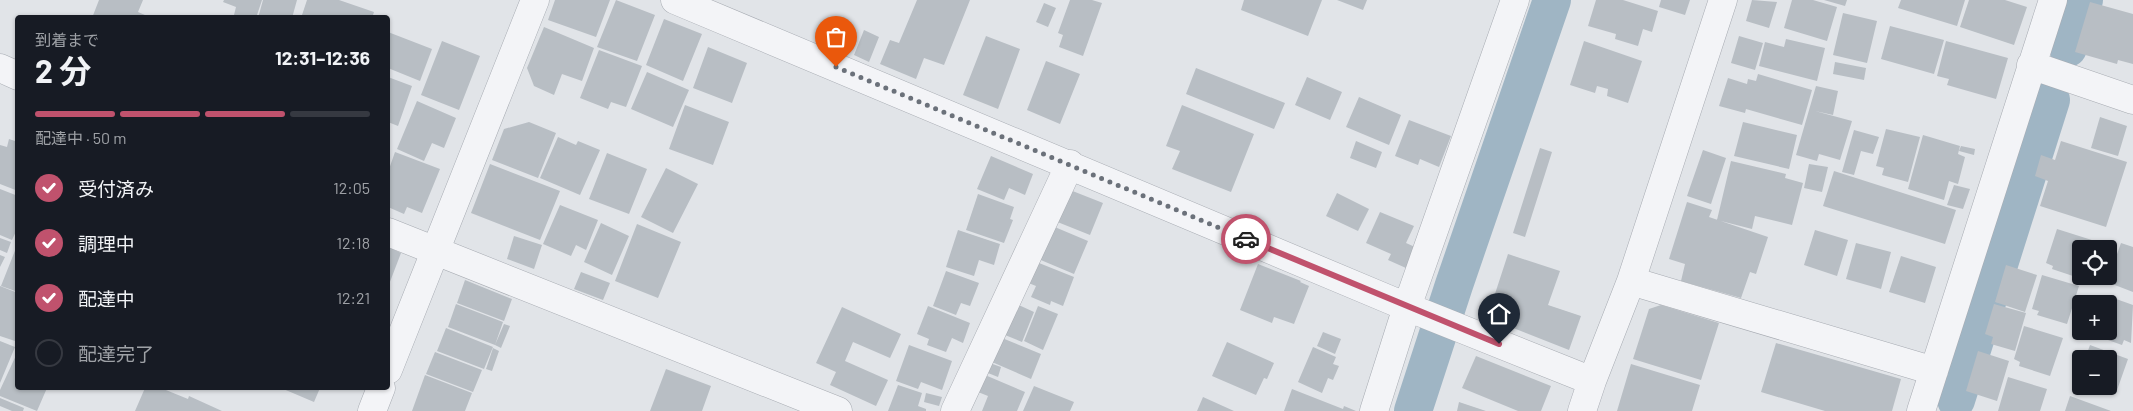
<!DOCTYPE html>
<html lang="ja">
<head>
<meta charset="utf-8">
<style>
  body { margin:0; font-family:Barlow,"Noto Sans JP",sans-serif; background:#242831; color:#f1f3f6; height:100vh; display:flex; flex-direction:column; font-size:19px; white-space:nowrap }
  * { box-sizing:border-box; margin:0 }
  p { font-size:16px; color:#9ea1a6 }
  .icon { flex:none; width:28px; height:28px; fill:none; stroke:currentColor; stroke-width:2; stroke-linecap:round; stroke-linejoin:round }
  .map { position:relative; flex:1; overflow:hidden }
  .details { position:absolute; left:15px; top:15px; width:375px; height:375px; display:flex; flex-direction:column; background:#171b24; border-radius:5px; box-shadow:0 1px 4px #0004 }
  .details>* { flex:none }
  .buttons { position:absolute; left:2072px; top:240px; display:grid; gap:10px }
  .buttons a { display:grid; place-items:center; width:45px; height:45px; border-radius:5px; background:#171b24; box-shadow:0 1px 4px #0004; font-size:25px }
  .pin { position:absolute; display:grid; place-items:center; width:42px; height:42px; color:#fff; margin:-51px -21px; border-radius:50% 50% 50% 0; rotate:-45deg; box-shadow:0 0 5px #0007 }
  .pin .icon { rotate:45deg }
  .courier { position:absolute; display:grid; place-items:center; width:50px; height:50px; margin:-25px; border:4px solid #c0526d; border-radius:50%; background:#fff; color:#222; box-shadow:0 1px 6px #0007 }
  .head em { font-style:normal; font-weight:700 }
  .head div { display:flex; flex-direction:column-reverse }
  .head { display:flex; align-items:center; justify-content:space-between; height:85px; padding:0 20px }
  h1 { font-size:32px; font-weight:700; line-height:38px }
  .bar { display:grid; grid-template-columns:repeat(4,1fr); gap:8px 5px; align-content:center; height:60px; padding:0 20px }
  .bar i { height:6px; border-radius:4px; background:#363941 }
  .bar .current { background:#c0526d }
  .bar p { grid-column:span 4 }
  ol { padding:0 20px; list-style:none }
  li { display:flex; align-items:center; gap:15px; height:55px }
  li p { margin-inline-start:auto }
  li .icon { padding:5px; border-radius:50%; background:#c0526d; color:#fff; stroke-width:4 }
  li:last-child { color:#9ea1a6 }
  li i { width:28px; height:28px; border:2px solid #363941; border-radius:50% }
  .map>svg:first-child { display:block }
</style>
</head>
<body>
<div class="map">
<svg width="2133" height="411" viewBox="0 0 2133 411">
  <rect width="100%" height="100%" fill="#e1e4e8"/>
  <g fill="none" stroke-linecap="round" stroke-linejoin="round">
    <path stroke="#9fb5c4" stroke-width="38" d="M2068 48 2084 0
      M1956 400 2051 100
      M1413 411 1454 285 1552 0"/>
  </g>
  <path fill="#b8bec4" d="M99 0H143L138 12 152 18H92Z
    M224 0H262L256 18H241L234 15 236 7 223 2Z
    M263 0H297L292 18H258Z
    M307 0H339L374 12 372 18H301Z
    M555 0H610L596 37 548 20Z
    M616 0 655 15 637 61 597 47Z
    M917 0H970L944 65 924 58 916 79 880 64 890 40 899 43Z
    M1070 0H1092L1102 3 1083 56 1059 47 1063 35 1058 33Z
    M1244 0H1322L1308 36 1241 10Z
    M1337 0H1367L1363 10Z
    M1596 0H1623L1658 11 1652 32 1643 29 1638 46 1615 39 1616 34 1588 26Z
    M1661 0H1690L1685 15 1659 7Z
    M1752 0 1777 2 1769 28 1746 21Z
    M1792 0H1813L1837 7 1827 41 1784 28Z
    M1824 0H1847L1845 6Z
    M1901 0H1965L1957 26 1898 8Z
    M1969 0H2005L2027 7 2014 45 1960 27Z
    M2090 2 2133 14V64L2118 60 2117 64 2075 52Z
    M1044 3 1056 8 1048 27 1036 22Z
    M1843 13 1877 21 1867 63 1833 55Z
    M664 19 702 34 683 81 646 65Z
    M1890 26 1944 40 1934 74 1881 59Z
    M544 27 594 48 582 81 562 74 554 95 534 86 527 68Z
    M864 30 879 37 869 62 854 55Z
    M388 32 432 49 420 81 388 68Z
    M986 36 1020 49 998 109 963 95Z
    M1739 36 1763 43 1755 70 1731 63Z
    M1786 39 1825 48 1817 81 1759 66 1765 42 1784 47Z
    M442 41 480 56 459 110 421 95Z
    M1584 41 1642 61 1628 103 1607 96 1608 89 1597 86 1595 93 1570 85Z
    M1946 41 2008 58 1996 99 1947 85 1949 79 1937 76Z
    M708 47 747 63 732 103 693 88Z
    M599 50 642 66 626 107 611 102 608 109 580 98Z
    M1046 61 1080 74 1060 124 1027 110Z
    M1835 62 1866 68 1864 80 1833 74Z
    M1196 68 1285 103 1274 129 1186 94Z
    M647 72 689 90 673 127 631 109Z
    M1758 74 1812 90 1802 125 1746 109 1745 113 1719 106 1728 78 1747 84 1748 79 1756 81Z
    M388 77 412 86 398 126 388 122Z
    M1307 77 1342 92 1330 120 1295 105Z
    M1816 86 1838 91 1833 115 1815 111 1852 121 1840 160 1819 154 1817 161 1796 155Z
    M1359 97 1401 115 1389 145 1346 127Z
    M417 101 456 118 444 148 432 143 424 161 397 149Z
    M685 105 729 122 713 165 669 149Z
    M1182 105 1254 134 1231 192 1172 169 1180 151 1166 146Z
    M2100 117 2127 126 2118 156 2091 148Z
    M1409 120 1451 136 1439 167 1420 159 1418 165 1395 156Z
    M529 122 556 133 538 178 492 160 504 129Z
    M1743 122 1797 135 1789 169 1734 156Z
    M1886 129 1920 137 1908 182 1882 175 1884 168 1876 166Z
    M1854 130 1879 137 1873 154 1861 151 1854 175 1842 172Z
    M1923 135 1960 146 1958 154 1965 157 1958 184 1949 181 1944 200 1908 189Z
    M558 137 576 145 578 141 600 150 580 195 540 178Z
    M9 139 18 142V191L0 184V145L7 147Z
    M1356 141 1382 152 1376 168 1350 158Z
    M2061 141 2127 162 2106 227 2040 206 2048 181 2035 176 2041 155 2055 160Z
    M1961 146 1975 149 1974 155 1959 151Z
    M1540 148 1552 152 1525 237 1513 233Z
    M1703 150 1726 158 1711 204 1687 196Z
    M395 152 440 169 422 213 407 207 404 214 388 207V172Z
    M607 153 647 169 629 214 589 199Z
    M991 156 1033 174 1025 195 1009 188 1004 200 977 189Z
    M1731 161 1786 174 1785 178 1803 183 1792 225 1755 216 1752 229 1717 220Z
    M490 164 560 191 540 240 471 213Z
    M1809 164 1828 167 1822 192 1804 188Z
    M666 168 698 184 673 233 641 217Z
    M1834 171 1956 210 1945 244 1823 206Z
    M1954 185 1970 189 1963 209 1947 205Z
    M0 189 18 196V227L12 240 0 235Z
    M1070 190 1103 203 1090 235 1045 217Z
    M1337 193 1369 209 1358 231 1326 216Z
    M978 194 1014 207 1010 219 1013 220 1004 243 966 230Z
    M1687 202 1712 210 1709 217 1768 237 1756 274 1750 272 1741 298 1681 281 1685 264 1669 259Z
    M560 205 598 220 586 250 576 245 571 256 543 244Z
    M1380 212 1414 226 1406 243 1415 247 1406 268 1388 260 1391 254 1366 243Z
    M601 223 629 236 612 275 584 262Z
    M637 224 681 242 658 298 615 281Z
    M1050 225 1088 241 1074 274 1036 258Z
    M2057 229 2095 241 2092 249H2081L2082 279 2052 269 2053 266 2046 263Z
    M958 230 1000 244 994 265 979 260 974 276 946 267Z
    M1815 230 1848 240 1837 276 1804 265Z
    M514 236 542 245 534 269 507 259Z
    M0 238 11 242 7 253 0 250Z
    M18 243V292L1 286Z
    M1856 243 1891 252 1881 289 1846 279Z
    M2121 243 2133 247V292L2107 282Z
    M388 247 401 253 388 287Z
    M1508 254 1560 271 1548 305 1581 316 1569 350 1508 326 1513 310 1492 303Z
    M0 255 5 257 0 267Z
    M1901 256 1936 267 1925 303 1889 292Z
    M1034 261 1074 277 1063 306 1051 301 1050 305 1031 297 1036 286 1026 282Z
    M1258 264 1301 281 1300 282 1309 286 1294 324 1274 317 1272 323 1240 310Z
    M2006 265 2037 275 2025 312 1995 302Z
    M946 271 979 283 970 306 961 303 956 315 933 306Z
    M581 272 610 283 603 300 574 289Z
    M2042 275 2079 286 2067 324 2037 315 2039 311 2032 309Z
    M465 280 512 299 504 321 457 303Z
    M0 286 18 293V342L0 336Z
    M2105 295 2133 305 2131 343 2124 340 2122 345 2091 334 2092 331H2109V304H2102Z
    M1012 302 1034 312 1022 342 1000 333Z
    M456 304 503 322 495 345 448 327Z
    M1994 304 2026 313 2015 351 1991 344 1993 337 1985 334Z
    M1661 305 1719 323 1701 380 1633 359 1649 309Z
    M928 306 970 323 963 343 952 338 946 352 927 345 929 339 917 334Z
    M1038 306 1058 314 1043 350 1024 341Z
    M842 307 901 334 890 358 853 342 845 361 888 380 876 406 830 385 836 372 816 363Z
    M504 324 510 326 501 348 495 345Z
    M2024 326 2063 338 2050 376 2019 366 2020 362 2014 359Z
    M446 328 493 347 484 369 437 351Z
    M1323 332 1341 339 1335 354 1317 346Z
    M1002 338 1041 354 1031 379 992 362Z
    M0 341 15 347 0 383Z
    M1227 342 1274 363 1267 379 1264 378 1256 395 1212 376Z
    M1776 343 1901 379 1892 411H1825L1761 392Z
    M909 345 952 361 942 390 921 382 918 389 896 381Z
    M2090 345 2128 359 2116 393 2108 390 2106 395 2083 386H2109V359H2085Z
    M1313 347 1336 357 1333 364 1339 366 1333 380 1328 378 1322 393 1298 382Z
    M493 348 499 351 492 371 486 369Z
    M18 351V388H47L37 411 0 396V390Z
    M1978 351 2009 361 1997 401 1966 391Z
    M435 352 482 370 473 392 426 374Z
    M1476 356 1551 386 1541 411H1518L1462 388Z
    M987 362 1001 367 998 377 983 371Z
    M1631 364 1700 385 1692 411H1617Z
    M666 369 711 386 702 411H650Z
    M2081 370V386L2076 384Z
    M425 375 472 393 465 411H412Z
    M985 375 1025 392 1017 411H982L988 396 978 392Z
    M2008 377 2047 389 2040 411H1998Z
    M898 385 922 393 918 406 926 409V411H888Z
    M1034 386 1074 402 1070 411H1023Z
    M145 388H161L188 399 189 396 222 411H135Z
    M281 388H320L314 402Z
    M1292 389 1343 409 1344 406 1356 411H1284Z
    M926 393 942 397 939 406 924 402Z
    M2070 396 2111 411H2065Z
    M1203 397 1234 411H1197Z
    M0 398 24 408 23 411H12L0 406Z
    M1459 402 1486 411H1457Z"/>
  <g fill="none" stroke-linecap="round" stroke-linejoin="round">
    <g stroke="#a7abb2" stroke-width="29">
      <path id="minor" d="M675 0 1407 307 1592 381
        M2031 65 2133 100
        M0 68 18 76
        M388 232 838 411
        M1631 281 1934 371
        M388 370 535 0
        M372 411 381 388
        M955 411 1070 164
        M1374 411 1407 307 1515 0
        M1582 411 1592 381 1631 281 1723 0
        M1921 411 2053 0"/>
    </g>
    <use href="#minor" stroke="#f3f4f7" stroke-width="28"/>
  </g>
  <g fill="none" stroke-linecap="round" stroke-linejoin="round">
    <path stroke="#6b717a" stroke-width="5" stroke-dasharray="0 9" d="M836 67 1246 239"/>
    <path stroke="#c0526d" stroke-width="6" d="M1246 239 1499 344"/>
  </g>
</svg>
<div class="buttons">
<a><svg class="icon" aria-label="locate" viewBox="0 0 24 24"><circle cx="12" cy="12" r="6"/><path d="M12 2v4M12 18v4M2 12h4M18 12h4"/></svg></a>
<a>+</a>
<a>−</a>
</div>
<div class="pin" style="left:836px;top:67px;background:#ea580c"><svg class="icon" aria-label="bag" viewBox="0 0 24 24"><path d="M5 8h14l-1 12H6zM9 8a3 3 0 0 1 6 0"/></svg></div>
<div class="pin" style="left:1499px;top:344px;background:#1f2937"><svg class="icon" aria-label="home" viewBox="0 0 24 24"><path d="M3 11l9-7 9 7M6 9v11h12V9"/></svg></div>
<div class="courier" style="left:1246px;top:239px"><svg class="icon" aria-label="car" viewBox="0 0 24 24"><path d="M5 17H2v-5l4-1 3-4h7l3 4 3 1v5h-3M9 17h6M6 11h13"/><circle cx="7" cy="17" r="2"/><circle cx="17" cy="17" r="2"/></svg></div>
<section class="details">
<div class="head"><div><h1>2 分</h1><p>到着まで</p></div><em>12:31–12:36</em></div>
<div class="bar"><i class="current"></i><i class="current"></i><i class="current"></i><i></i><p>配達中 · 50 m</p></div>
<ol>
<li><svg class="icon" aria-label="check" viewBox="0 0 24 24"><path d="M5 12l5 5 9-10"/></svg>受付済み<p>12:05</p></li>
<li><svg class="icon" aria-label="check" viewBox="0 0 24 24"><path d="M5 12l5 5 9-10"/></svg>調理中<p>12:18</p></li>
<li><svg class="icon" aria-label="check" viewBox="0 0 24 24"><path d="M5 12l5 5 9-10"/></svg>配達中<p>12:21</p></li>
<li><i></i>配達完了</li>
</ol>
</section>
</div>
</body>
</html>
